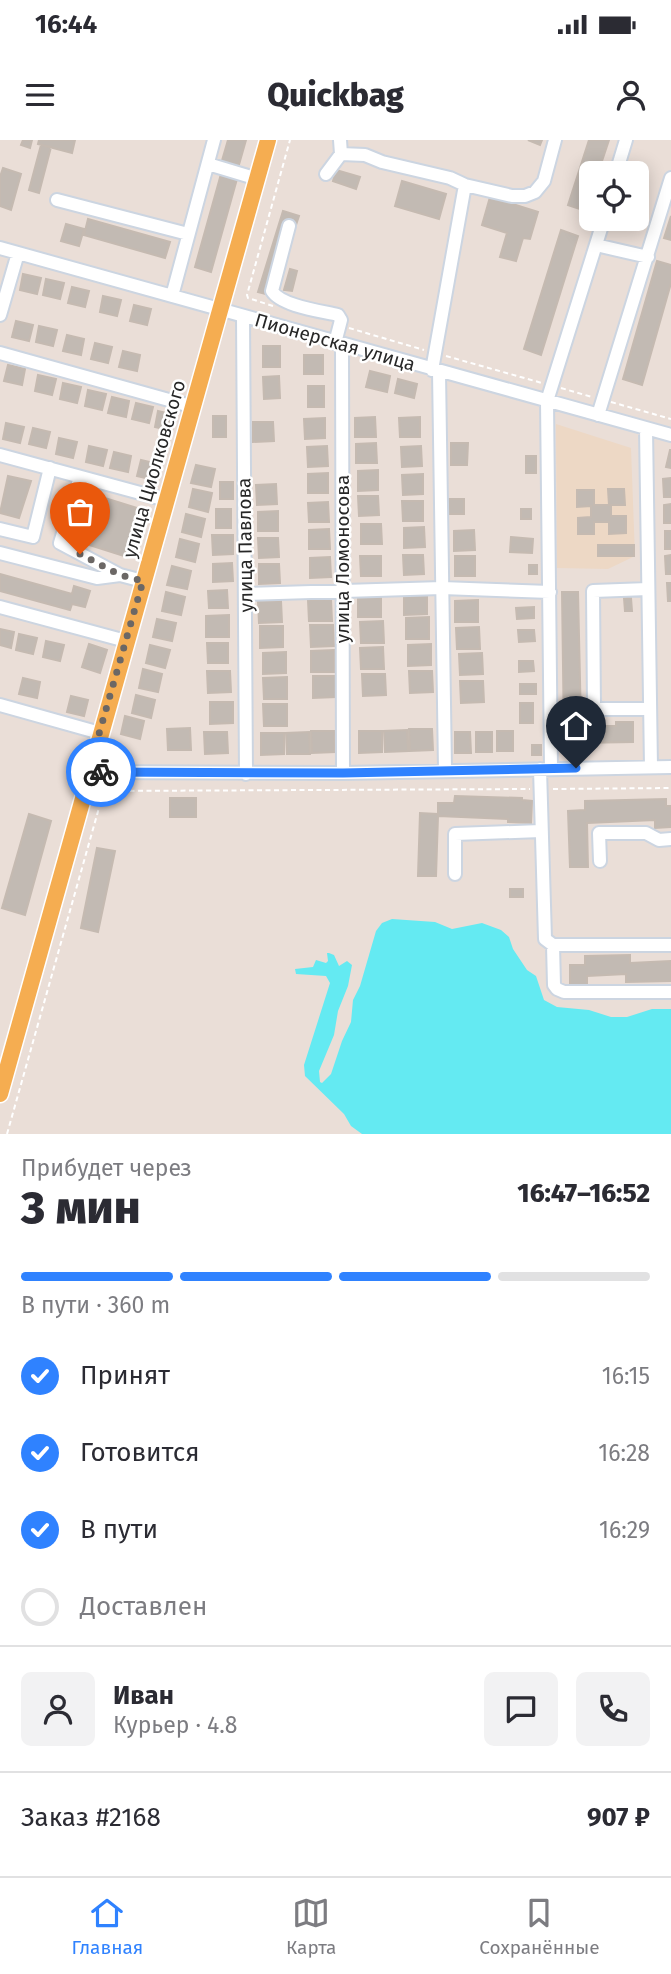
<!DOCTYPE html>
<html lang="ru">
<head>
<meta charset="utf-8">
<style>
  body { margin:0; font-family:"Fira Sans",sans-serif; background:#f2f2f3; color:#2b2b33; height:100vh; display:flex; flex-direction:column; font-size:26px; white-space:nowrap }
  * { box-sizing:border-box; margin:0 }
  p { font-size:23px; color:#7c7c81 }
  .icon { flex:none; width:38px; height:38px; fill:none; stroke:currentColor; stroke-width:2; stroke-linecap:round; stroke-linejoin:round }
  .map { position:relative; height:994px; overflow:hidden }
  .details { display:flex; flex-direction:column; background:#fff; flex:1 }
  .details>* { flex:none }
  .tools { position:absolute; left:579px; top:21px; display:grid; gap:14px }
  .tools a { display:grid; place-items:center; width:70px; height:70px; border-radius:10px; background:#fff; box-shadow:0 4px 18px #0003; font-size:35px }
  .pin { position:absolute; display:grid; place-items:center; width:60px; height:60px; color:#fff; margin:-72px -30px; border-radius:50% 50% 50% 0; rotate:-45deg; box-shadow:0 0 7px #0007 }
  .pin .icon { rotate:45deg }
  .courier { position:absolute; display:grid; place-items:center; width:70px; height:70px; margin:-35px; border:5px solid #2f82ff; border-radius:50%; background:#fff; color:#222; box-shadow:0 2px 9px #0007 }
  .overview em { font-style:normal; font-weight:800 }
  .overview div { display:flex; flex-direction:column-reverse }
  .overview { display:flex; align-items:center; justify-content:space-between; height:119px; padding:0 21px }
  h1 { font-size:46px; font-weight:800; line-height:52px }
  .bar { display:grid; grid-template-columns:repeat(4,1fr); gap:10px 7px; align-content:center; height:84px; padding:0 21px }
  .bar i { height:9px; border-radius:5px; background:#e1e1e2 }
  .bar .on { background:#2f82ff }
  .bar p { grid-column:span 4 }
  .line { display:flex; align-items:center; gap:18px; padding:0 21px; border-top:2px solid #e1e1e2 }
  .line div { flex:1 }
  .round { display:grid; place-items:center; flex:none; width:74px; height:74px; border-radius:10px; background:#f2f2f3 }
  ol { padding:0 21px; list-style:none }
  li { display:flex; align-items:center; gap:21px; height:77px }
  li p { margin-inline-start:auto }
  li .icon { padding:7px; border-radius:50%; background:#2f82ff; color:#fff; stroke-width:4 }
  li:last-child { color:#7c7c81 }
  li i { width:38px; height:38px; border:4px solid #e1e1e2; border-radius:50% }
  .status { display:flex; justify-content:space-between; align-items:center; height:49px; padding:0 35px; background:#fff; direction:ltr }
  .status svg { height:19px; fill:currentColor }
  header { display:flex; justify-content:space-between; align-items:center; height:91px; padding:0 21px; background:#fff; font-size:32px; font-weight:800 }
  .menu { display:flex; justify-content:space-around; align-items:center; height:98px; border-top:2px solid #e1e1e2; background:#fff; font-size:19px; color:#7c7c81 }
  .menu a { display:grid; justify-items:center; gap:4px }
  .menu .on { color:#2f82ff }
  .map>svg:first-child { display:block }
</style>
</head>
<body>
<div class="status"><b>16:44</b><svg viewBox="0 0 49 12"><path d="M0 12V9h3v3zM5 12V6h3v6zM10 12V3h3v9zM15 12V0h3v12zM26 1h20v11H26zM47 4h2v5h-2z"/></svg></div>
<header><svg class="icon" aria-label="menu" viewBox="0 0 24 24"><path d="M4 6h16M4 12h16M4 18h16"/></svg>Quickbag<svg class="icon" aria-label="person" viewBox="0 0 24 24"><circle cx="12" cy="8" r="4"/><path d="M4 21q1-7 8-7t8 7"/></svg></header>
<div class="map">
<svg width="671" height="994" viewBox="0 0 671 994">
  <rect width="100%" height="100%" fill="#eaded7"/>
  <path fill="#edd8c5" d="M556 284 631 308 635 416 608 429 557 428Z"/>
  <path fill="#64eaf2" d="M392 779 435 782 452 789 482 783 501 790 509 797 513 809 527 830 536 836 544 860 557 867 589 870 611 877H627L652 869H671V994H362L351 986 344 974 305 936 304 925 330 843 326 836 296 834 295 829 313 827 316 820 326 823 328 821 327 813H329L334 815 339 826 347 821 352 825 348 846 338 871 334 895 319 931 320 942 322 943 331 934 342 901 351 882 353 860 360 846 376 791 382 783Z"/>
  <path fill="#c2bab3" stroke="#c5bab1" stroke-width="2" d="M23 0H32L30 8 21 5Z
    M39 0H75L72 13 38 4Z
    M228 0H246L238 28 221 24Z
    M528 0H542L540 5Z
    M589 0H609L598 33H592V53L586 71 568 65Z
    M41 5 51 7 39 53 29 50Z
    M3 28 21 34 11 70 0 66V37Z
    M336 30 360 37 356 49 333 41Z
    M221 34 237 39 211 132 195 127Z
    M402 41 446 54 439 79 395 66Z
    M490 57 538 72 530 99 523 98 516 121 500 117 507 93 482 85Z
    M283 71 299 76 296 85 288 82 266 154 258 152Z
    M671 76V100L664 98Z
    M88 79 170 102 165 118 84 95Z
    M66 84 84 89 79 106 61 101Z
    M561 90 578 96 541 215 524 209Z
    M657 121 671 125V143L642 245 623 239Z
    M290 129 297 131 292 151 284 150Z
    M23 134 41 138 37 154 20 150Z
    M46 139 64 143 60 159 43 155Z
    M72 147 89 151 85 167 68 163Z
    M103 156 121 160 117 176 100 172Z
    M134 165 151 169 147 185 130 181Z
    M16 181 33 185 29 201 12 197Z
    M39 186 57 190 53 206 36 202Z
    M67 195 84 199 81 215 63 211Z
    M95 203 112 207 108 223 91 219Z
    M263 206H280V227H263Z
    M123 211 140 215 137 231 119 227Z
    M304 215H323V234H304Z
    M8 225 25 229 22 245 4 241Z
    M370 231 390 236 387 252 366 247Z
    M38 235 56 239 52 255 35 251Z
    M279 236 280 258 264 259 263 237Z
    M398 239 417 244 414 258 395 253Z
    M63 243 81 247 77 263 60 259Z
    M308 246H324V267H308Z
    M88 250 106 254 102 270 85 266Z
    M112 257 129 261 126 277 108 273Z
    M136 263 153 267 149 283 132 279Z
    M158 271 175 275 172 291 155 287Z
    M213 276H226V297H213Z
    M375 277 376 297H355V278Z
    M420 277V297H400L399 278Z
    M325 278V298L305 299 304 279Z
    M253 282H273L274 301 253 302Z
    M6 283 24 287 20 303 3 299Z
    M33 288 50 292 46 308 29 304Z
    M59 298 77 302 73 318 56 314Z
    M376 303 377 323H356V304Z
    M451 303H468L467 325H451Z
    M89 306 107 310 103 326 86 322Z
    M327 306 328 326 308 327 307 307Z
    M421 306 422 326 402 327 401 307Z
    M670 310H671V328L666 327Z
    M114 312 131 316 128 332 110 328Z
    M526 316H536V333H526Z
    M141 320 158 324 154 340 137 336Z
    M196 325 215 329 211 347 191 343Z
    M378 330V350L358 351V331Z
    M328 333V353H308V334Z
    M423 334V354L403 355 402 335Z
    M8 336 31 341 19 378 0 373Z
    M671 338V357H664L663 339Z
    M220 342H233V359H220Z
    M276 344 277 364 257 365 256 345Z
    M193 349 212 353 208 372 189 367Z
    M608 349H624L625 365H611V376H626V393L609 394V382H594V394H578V378L591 377V366L577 367V350H594V365H609Z
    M92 354 140 369 124 416 77 401Z
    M358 356H378L379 375 359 376Z
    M447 359H464V374H447Z
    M402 361H423V381H403Z
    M328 362 329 382H309L308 363Z
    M671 364V383H664V365Z
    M216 369H231V388H216Z
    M521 369H531V379H521Z
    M278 371V391H258V372Z
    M186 374 205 379 201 397 182 392Z
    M361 384H381L382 404H361Z
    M424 387 425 407 404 408V388Z
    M329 389 330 409H309V390Z
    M474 390 475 410 454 411V391Z
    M665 391H671V409H665Z
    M212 395H233V414L213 415Z
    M511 397 533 399 532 413 510 412Z
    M258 398H278L279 417 259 418Z
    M180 399 199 404 195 422 176 417Z
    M598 405H634V416H598Z
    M403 415H423L424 434 404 435Z
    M671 415V434H666L665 416Z
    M360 416H381V436H361Z
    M455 416H475V436H455Z
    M330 417 331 437 310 438V418Z
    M232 423 233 441 213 442V424Z
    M259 424H279L280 443 259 444Z
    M529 425H537V434H529Z
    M172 426 191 431 187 449 167 445Z
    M0 434 72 454 74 446 90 451 85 467 72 464 70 470 0 451Z
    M667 443H671V461H668Z
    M227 450 228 468H209L208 451Z
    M166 452 185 457 181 475 162 471Z
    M427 452V474L404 475V453Z
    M562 452H578L581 584 587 586H616V582H633V602L579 603V599H564Z
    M381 455V477H358V456Z
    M624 458H631L632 471H625Z
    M331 459 332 481H309L308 460Z
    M478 460V482H455V461Z
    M258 461H281L282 482 259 483Z
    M534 467V478L517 479 516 468Z
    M229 475V497H206V476Z
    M429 477V499H406V478Z
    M157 479 176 483 172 501 153 497Z
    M383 481 384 503H361L360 482Z
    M310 485H333L334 506 311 507Z
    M260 486H283V507L260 508Z
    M479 487 480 509H457L456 488Z
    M0 489 14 492 11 508 0 505Z
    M518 490H534L535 501 519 502Z
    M19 494 37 498 33 514 16 510Z
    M46 501 64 505 60 521 43 517Z
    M207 503H228V523H208Z
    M89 504 107 510 100 533 82 527Z
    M431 504V525L408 526V505Z
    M150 505 170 510 165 528 146 523Z
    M383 507 384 529H361L360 508Z
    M334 510V532H311V511Z
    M286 512V533L263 534V513Z
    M482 513 483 534 460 535 459 514Z
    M519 521H533L534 531 519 532Z
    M143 529 162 534 158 552 139 548Z
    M207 531H230L231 552 208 553Z
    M409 531H432L433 552 410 553Z
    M362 534H385L386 555 363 556Z
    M313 536H336V557L313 558Z
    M287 537V559H264L263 538Z
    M23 538 40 542 37 558 19 554Z
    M460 541H483L484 562 461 563Z
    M520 544H536V554H520Z
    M136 555 155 560 151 578 132 573Z
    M71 556 88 560 84 576 67 572Z
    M210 562H233V583L210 584Z
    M520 563H533V583H520Z
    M263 564H287V586H264Z
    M125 576 144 581 140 599 121 594Z
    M190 588 191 610H168L167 589Z
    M409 589H432L433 610 410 611Z
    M407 590 408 611 385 612 384 591Z
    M311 591H334L335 612 312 613Z
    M359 591H382V612L359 613Z
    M497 591H513V611H497Z
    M204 592H227L228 613 205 614Z
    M309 592 310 614H287L286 593Z
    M455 592H470L471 613H455Z
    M476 592H492V612H476Z
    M261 593H284V614L261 615Z
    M532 605H541V615H532Z
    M455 656 522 658V660L532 661 531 683 508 682V679L438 676 436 736H418L420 673 438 674V663H454Z
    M170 658H196V677H170Z
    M666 659V666H671V687L655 688V680L587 683 588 727H570L568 671 585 670V661Z
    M29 674 51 681 25 775 2 768Z
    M97 708 115 711 98 792 81 788Z
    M510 749H523V757H510Z
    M630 815V823L671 821V841L626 842V834L587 836V845H570V825H585V816Z"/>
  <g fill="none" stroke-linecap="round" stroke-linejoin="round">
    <g stroke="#ccd5e1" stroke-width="16">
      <path id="minor" d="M340 0 341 14 365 15 382 22 450 38 465 45 512 56H525L535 52 544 41 555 0
        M208 24 258 39
        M616 33 626 0
        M326 34 341 14
        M57 60 188 94
        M289 86 272 151C281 166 321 171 338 175L341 180 335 203
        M596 105 648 117
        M0 108 671 295
        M172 156 214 0
        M0 175 18 113
        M243 176 246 634
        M342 205 343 633
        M0 213 194 267
        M432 230 465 45
        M439 232 445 630
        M598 275 671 38
        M646 288 651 627
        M0 315 166 360
        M80 337 60 403 120 435 143 441
        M0 389 33 397 50 328
        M0 413 97 438 120 435
        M648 449 593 451 594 569H650
        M246 454 442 448 550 452
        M0 467 126 501
        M0 565 100 593
        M540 629 545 799 553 805H671
        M551 629 547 261 604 79
        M88 632 343 633 671 627
        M600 721 599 693H646L659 700 671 699
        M455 734V694L541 691
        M553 805 554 845 557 849 564 852H671"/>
    </g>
    <g stroke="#fff" stroke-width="19">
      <path id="major" d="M0 954C87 635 179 318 268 0"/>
    </g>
    <path stroke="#fff" stroke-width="2" stroke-dasharray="5 3.5" stroke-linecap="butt" d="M273 166 248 158 247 155 290 0
      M349 188 424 210
      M446 216 542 243
      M561 248 592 257
      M611 262 671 279
      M553 649 671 648
      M104 651 530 649
      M7 994 106 643"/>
    <use href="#minor" stroke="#fff" stroke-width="12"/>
    <use href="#major" stroke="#f5ad51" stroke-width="16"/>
  </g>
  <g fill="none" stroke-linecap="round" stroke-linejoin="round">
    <path stroke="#6b6765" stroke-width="7" stroke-dasharray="0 12.6" d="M80 414 120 435 143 441 88 632H101"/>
    <path stroke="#2f82ff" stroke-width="9" d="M101 632 343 633 576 628"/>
  </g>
  <g text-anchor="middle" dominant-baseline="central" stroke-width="5" stroke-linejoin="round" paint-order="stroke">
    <g font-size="19" fill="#272727" stroke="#fff">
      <text transform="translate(335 202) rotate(16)">Пионерская улица</text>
      <text transform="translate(154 329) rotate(-74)">улица Циолковского</text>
      <text transform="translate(245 405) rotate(-91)">улица Павлова</text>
      <text transform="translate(342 419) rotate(-90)">улица Ломоносова</text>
    </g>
  </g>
</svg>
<div class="tools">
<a><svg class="icon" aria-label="locate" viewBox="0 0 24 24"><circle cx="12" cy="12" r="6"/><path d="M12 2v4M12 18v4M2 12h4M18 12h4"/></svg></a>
</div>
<div class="pin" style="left:80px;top:414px;background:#ea580c"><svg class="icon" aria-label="bag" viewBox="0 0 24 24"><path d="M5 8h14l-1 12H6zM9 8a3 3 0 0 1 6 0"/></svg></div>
<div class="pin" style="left:576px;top:628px;background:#1f2937"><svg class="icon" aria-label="home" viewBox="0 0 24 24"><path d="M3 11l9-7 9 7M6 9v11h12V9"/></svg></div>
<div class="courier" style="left:101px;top:632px"><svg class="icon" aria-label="bike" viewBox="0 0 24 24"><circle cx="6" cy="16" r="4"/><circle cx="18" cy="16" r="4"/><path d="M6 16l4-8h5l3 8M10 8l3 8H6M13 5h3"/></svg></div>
</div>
<section class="details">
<div class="overview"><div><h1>3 мин</h1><p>Прибудет через</p></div><em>16:47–16:52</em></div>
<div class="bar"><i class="on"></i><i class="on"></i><i class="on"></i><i></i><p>В пути · 360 m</p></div>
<ol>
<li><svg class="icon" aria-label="check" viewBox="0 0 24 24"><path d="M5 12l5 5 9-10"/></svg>Принят<p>16:15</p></li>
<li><svg class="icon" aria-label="check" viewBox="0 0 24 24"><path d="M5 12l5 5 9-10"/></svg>Готовится<p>16:28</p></li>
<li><svg class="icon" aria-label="check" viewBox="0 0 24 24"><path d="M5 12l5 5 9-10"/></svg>В пути<p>16:29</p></li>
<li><i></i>Доставлен</li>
</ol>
<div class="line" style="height:126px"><a class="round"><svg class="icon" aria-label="person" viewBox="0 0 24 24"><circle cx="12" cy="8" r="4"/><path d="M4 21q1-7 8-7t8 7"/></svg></a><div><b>Иван</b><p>Курьер · 4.8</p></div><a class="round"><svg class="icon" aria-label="chat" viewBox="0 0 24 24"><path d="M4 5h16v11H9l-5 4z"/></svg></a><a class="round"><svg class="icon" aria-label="phone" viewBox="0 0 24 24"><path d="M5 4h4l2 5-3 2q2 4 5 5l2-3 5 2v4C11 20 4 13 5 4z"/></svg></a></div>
<div class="line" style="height:91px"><div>Заказ #2168</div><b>907 ₽</b></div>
</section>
<nav class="menu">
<a class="on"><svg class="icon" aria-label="home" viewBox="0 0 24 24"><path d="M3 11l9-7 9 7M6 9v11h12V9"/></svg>Главная</a>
<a><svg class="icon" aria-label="map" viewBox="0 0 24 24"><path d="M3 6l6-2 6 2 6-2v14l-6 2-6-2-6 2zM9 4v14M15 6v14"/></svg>Карта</a>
<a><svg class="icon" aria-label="saved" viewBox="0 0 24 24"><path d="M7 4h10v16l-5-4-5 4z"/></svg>Сохранённые</a>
</nav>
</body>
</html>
